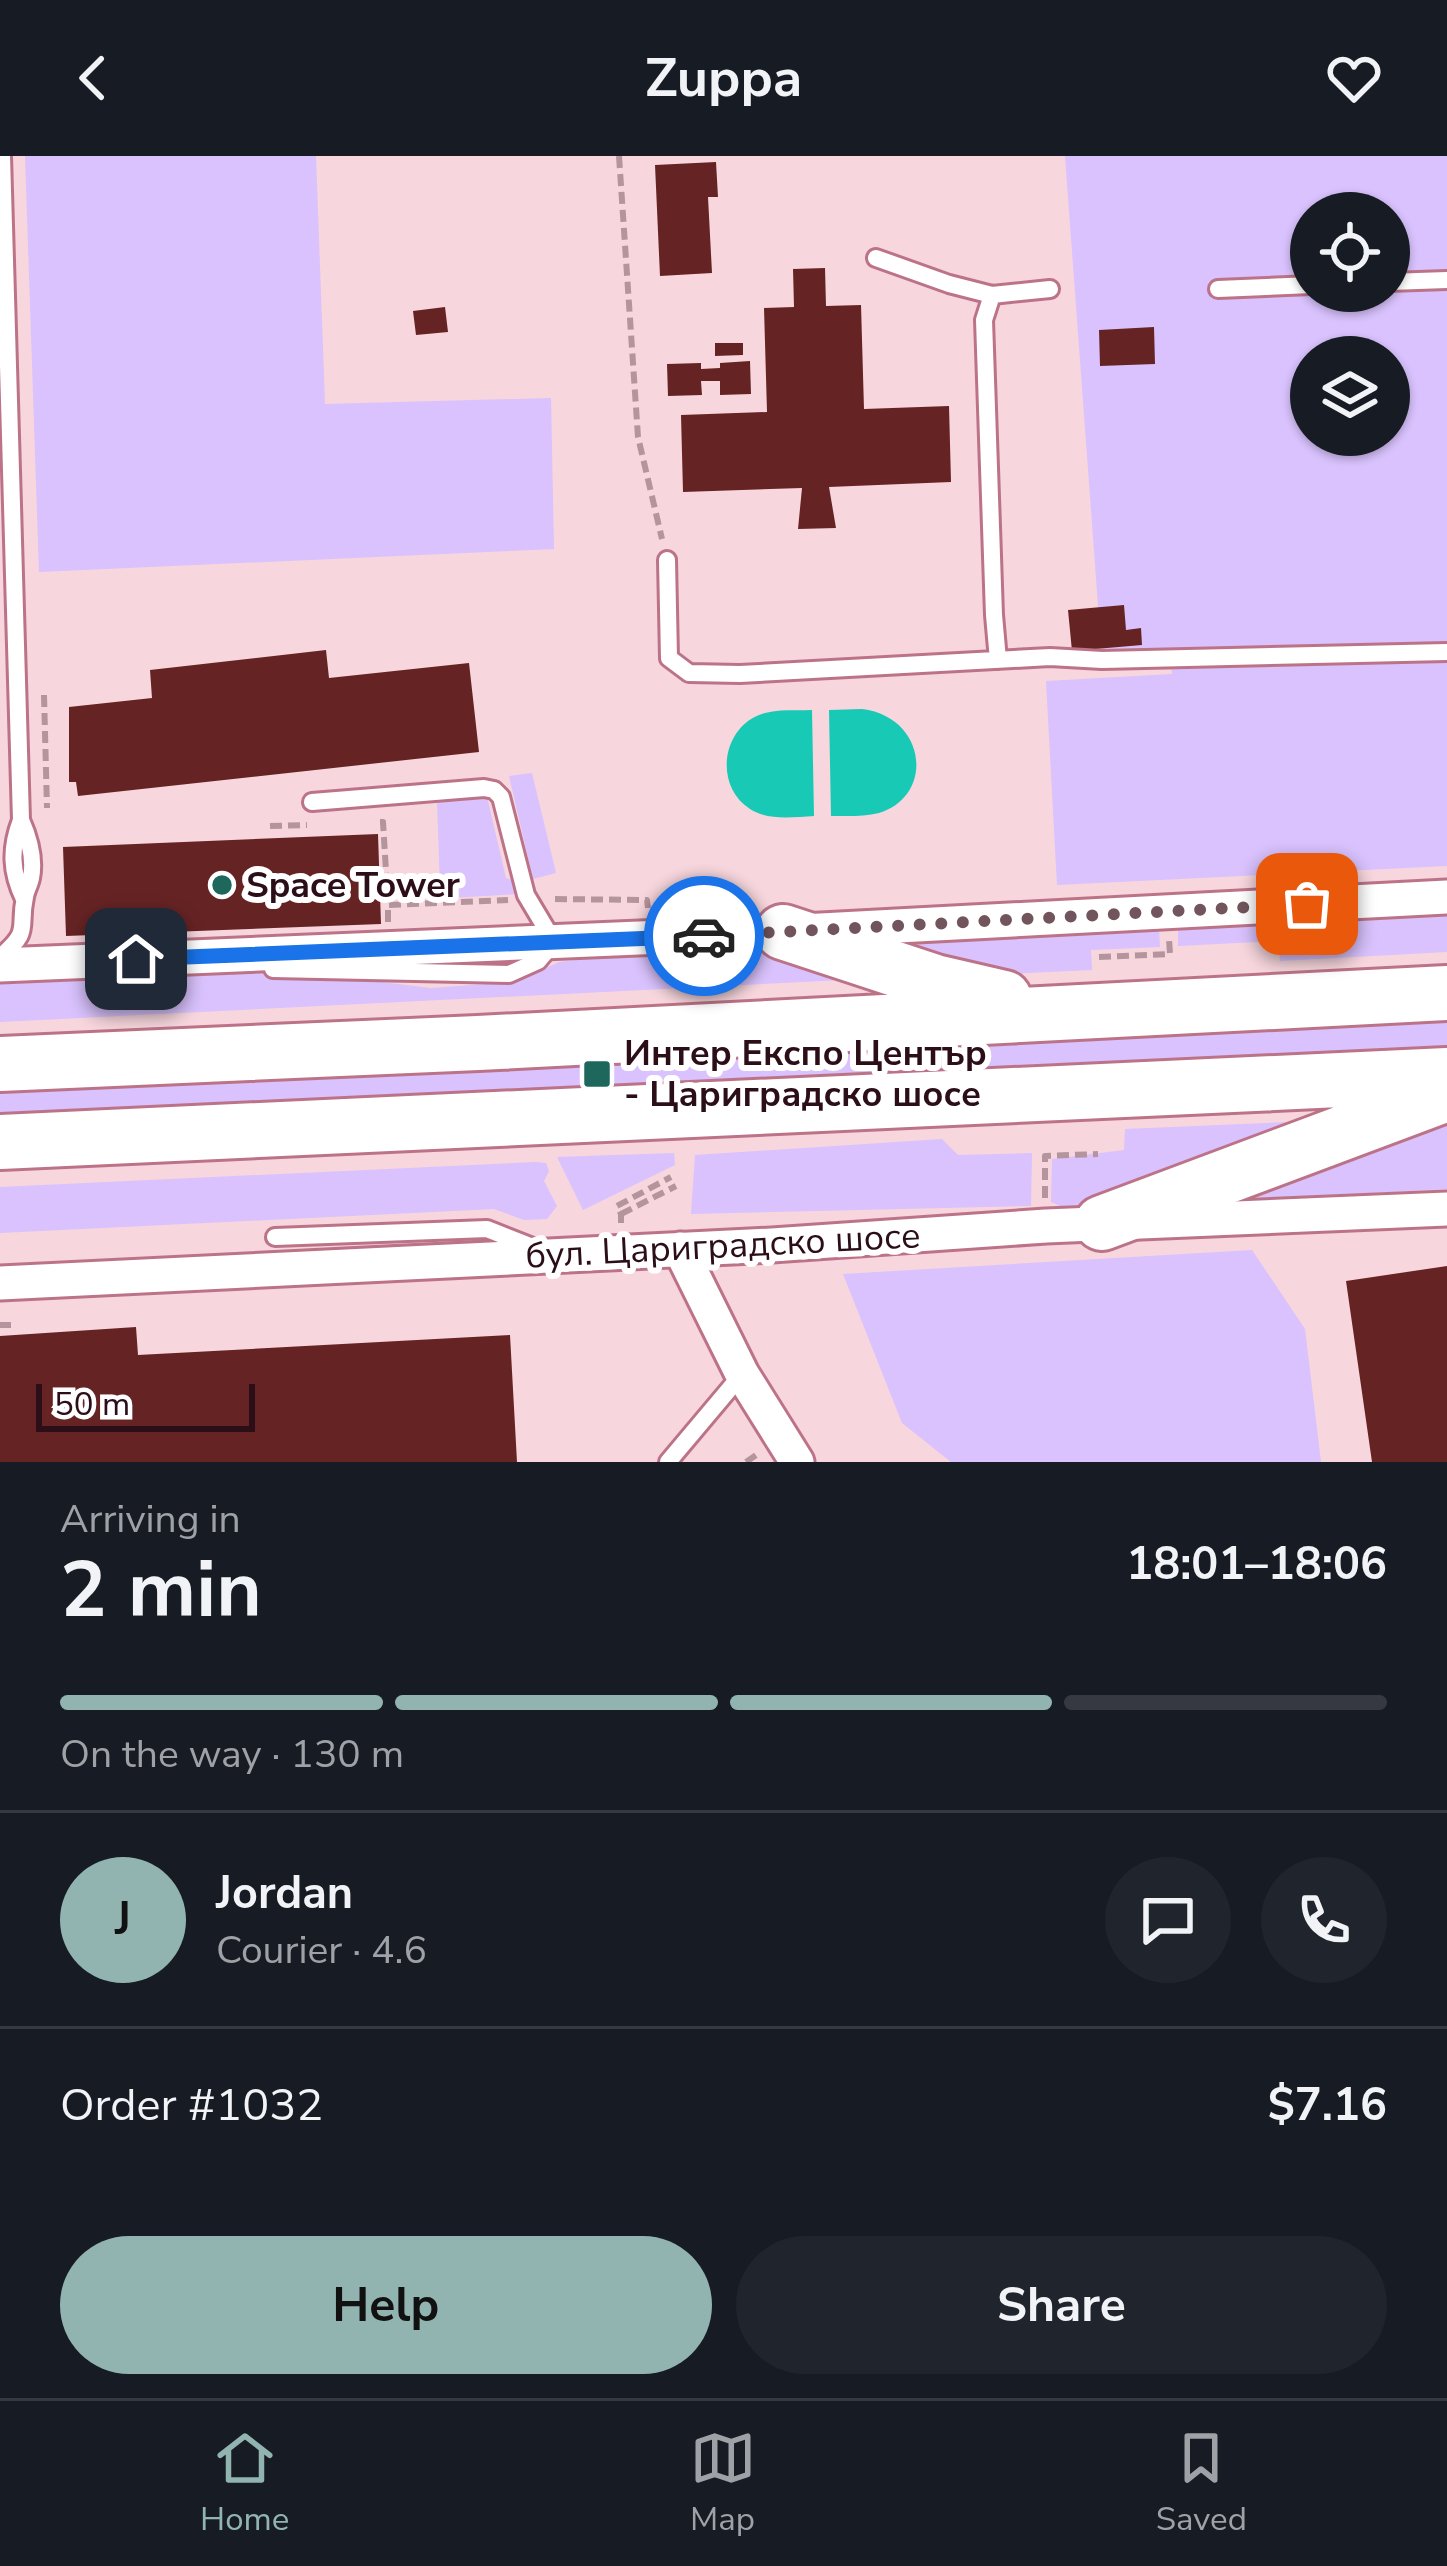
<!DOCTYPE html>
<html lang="en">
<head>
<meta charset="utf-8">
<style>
  body { margin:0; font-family:"Nunito Sans",sans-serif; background:#20242c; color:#f1f3f6; height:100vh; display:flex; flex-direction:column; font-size:45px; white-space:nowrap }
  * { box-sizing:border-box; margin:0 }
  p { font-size:39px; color:#9ea1a6 }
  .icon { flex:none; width:66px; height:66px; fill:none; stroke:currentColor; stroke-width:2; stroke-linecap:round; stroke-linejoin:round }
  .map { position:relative; height:1306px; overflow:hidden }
  .drawer { display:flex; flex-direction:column; background:#171b24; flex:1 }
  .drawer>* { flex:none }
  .fabs { position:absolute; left:1290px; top:36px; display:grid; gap:24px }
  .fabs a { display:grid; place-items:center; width:120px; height:120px; border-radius:50%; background:#171b24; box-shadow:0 3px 9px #0004; font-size:60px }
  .scale { position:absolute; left:36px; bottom:30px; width:219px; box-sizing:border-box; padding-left:12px; border:6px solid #2b0e17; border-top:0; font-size:33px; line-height:42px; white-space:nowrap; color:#2b0e17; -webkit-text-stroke:9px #fff; paint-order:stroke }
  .pin { position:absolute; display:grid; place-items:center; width:102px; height:102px; color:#fff; margin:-51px; border-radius:24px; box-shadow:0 6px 18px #0006 }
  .courier { position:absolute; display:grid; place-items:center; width:120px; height:120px; margin:-60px; border:9px solid #1a73e8; border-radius:50%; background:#fff; color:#222; box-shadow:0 3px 15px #0007 }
  .summary em { font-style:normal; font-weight:700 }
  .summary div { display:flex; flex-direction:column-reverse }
  .summary { display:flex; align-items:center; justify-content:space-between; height:204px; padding:0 60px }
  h1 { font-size:78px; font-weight:700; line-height:90px }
  .bar { display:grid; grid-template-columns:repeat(4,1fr); gap:18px 12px; align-content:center; height:144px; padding:0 60px }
  .bar i { height:15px; border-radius:9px; background:#363941 }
  .bar .current { background:#92b4b1 }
  .bar p { grid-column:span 4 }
  .line { display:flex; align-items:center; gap:30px; padding:0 60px; border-top:3px solid #363941 }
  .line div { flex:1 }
  .round { display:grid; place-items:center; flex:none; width:126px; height:126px; border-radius:63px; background:#20242c }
  .action { display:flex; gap:24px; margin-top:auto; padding:24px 60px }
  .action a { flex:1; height:138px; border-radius:72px; background:#92b4b1; color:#111; font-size:48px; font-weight:700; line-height:138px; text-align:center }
  .action a+a { background:#20242c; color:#f1f3f6 }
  header { display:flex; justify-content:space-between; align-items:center; height:156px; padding:0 60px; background:#171b24; font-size:54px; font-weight:700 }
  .tabs { display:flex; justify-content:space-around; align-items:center; height:168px; border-top:3px solid #363941; background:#171b24; font-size:33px; color:#9ea1a6 }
  .tabs a { display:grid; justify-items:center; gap:6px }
  .tabs .current { color:#92b4b1 }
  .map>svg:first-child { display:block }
</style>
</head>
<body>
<header><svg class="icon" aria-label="back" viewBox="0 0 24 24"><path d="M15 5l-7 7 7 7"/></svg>Zuppa<svg class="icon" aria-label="heart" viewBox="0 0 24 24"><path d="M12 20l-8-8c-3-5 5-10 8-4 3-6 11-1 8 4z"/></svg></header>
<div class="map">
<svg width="1447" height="1306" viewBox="0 0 1447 1306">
  <rect width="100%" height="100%" fill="#f7d6dd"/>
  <path fill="#d9c2fd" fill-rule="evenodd" d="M25 0H316L325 248 551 242 554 393 39 416Z
    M1065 0H1447V710L1057 729 1046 525 1172 518 1171 503 1102 504ZM1311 57H1389V135H1311ZM1311 201H1389V279H1311Z
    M532 617 556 717 533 723 509 620Z
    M485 641 488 645 506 722 512 724 518 738 400 745 399 735 440 732 437 645Z
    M1447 760V796L1280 805 1278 785 1178 790V773Z
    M1159 773 1160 791 1091 794 1092 814 986 819 880 787 982 779Z
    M749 791 807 803 843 824 0 866V826L272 813 431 832 515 826 559 806 643 795Z
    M1447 865V891L0 962V936Z
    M1447 962V1033L1206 1046Z
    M1310 965 1106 1041 1065 1052 1051 1046 1052 1003 1124 994 1125 973Z
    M942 983 958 999 1032 997 1031 1050 691 1058 695 999Z
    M674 997 675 1009 583 1054 557 1001Z
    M535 1006 546 1007 549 1015 544 1025 557 1050 547 1063 524 1064 494 1053 0 1077V1031Z
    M1252 1094 1305 1173 1321 1306H951L902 1267 843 1118Z"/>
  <path fill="#18c9b5" d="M862 553C927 561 935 640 879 657 864 661 846 660 831 660L829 554Z
    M812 554 814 660C793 661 769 665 750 653 712 628 723 568 765 557 780 553 797 555 812 554Z"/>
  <path fill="#662324" d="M716 6 718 41H708L712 117 660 120 655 9Z
    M825 112 826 150 861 149 864 253 949 250 951 326 829 331 836 372 798 373 802 332 683 336 681 259 767 256 764 152 794 151 793 113Z
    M445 151 448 176 416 179 413 155Z
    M1154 171 1155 208 1100 210 1099 174Z
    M715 187H743V199L715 200Z
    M750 205 751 238 720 239V225H701L702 239 668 240 667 208 701 207V213L720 212V207Z
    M1124 449 1126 474 1141 472 1142 489 1072 495 1068 454Z
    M326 494 329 522 469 507 479 596 78 640 76 626H69V551L152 542 150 514Z
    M378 678 381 768 66 780 63 691Z
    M1447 1110V1306H1372L1346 1125Z
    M136 1171 138 1199 510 1179 517 1306H0V1180Z"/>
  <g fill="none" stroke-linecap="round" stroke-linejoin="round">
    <g stroke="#bd7387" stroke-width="22">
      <path id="service" d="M2 0 21 664C10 693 11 716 24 743
        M876 102 949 128 992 139 1050 133
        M1389 126 1447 124
        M1218 133 1311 129
        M992 139 984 164 994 459 998 504
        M667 404 669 502 689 517 740 518 1050 501 1102 504 1447 496
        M0 801C32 774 18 773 25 741 26 734 30 728 31 722 35 702 29 682 21 664
        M273 813 509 818 538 805 554 786 526 739 501 641 494 634 484 632 312 646
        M275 1081 487 1073 535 1092
        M668 1306 742 1218"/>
    </g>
    <g stroke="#bd7387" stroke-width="39">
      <path id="minor" d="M0 809 783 776 1447 741
        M680 1093 742 1218 797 1306
        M0 1127 772 1089 1046 1070 1447 1053"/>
    </g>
    <g stroke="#bd7387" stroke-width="60">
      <path id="trunk" d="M783 776 935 826 1004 842
        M0 908 478 887 1447 837
        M0 986 1447 919
        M1102 1067 1447 938"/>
    </g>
    <path stroke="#b5959d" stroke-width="6" stroke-dasharray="12 6" stroke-linecap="butt" d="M619 0 638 281 662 383
      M44 539 47 652
      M380 666H383L388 749
      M270 670 307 669
      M555 743 647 744 648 752
      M388 766V749L508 744
      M1099 801 1170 798 1169 783
      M1045 1042V1000L1098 998
      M621 1058 676 1030
      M621 1067V1058L617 1050 671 1021
      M0 1169H11
      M746 1306 759 1297"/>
    <use href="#service" stroke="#fff" stroke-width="16"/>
    <use href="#minor" stroke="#fff" stroke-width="33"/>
    <use href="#trunk" stroke="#fff" stroke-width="54"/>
  </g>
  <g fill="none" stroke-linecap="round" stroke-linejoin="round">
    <path stroke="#72545c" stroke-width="12" stroke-dasharray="0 21.6" d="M704 780 1307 748"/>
    <path stroke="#1a73e8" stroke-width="15" d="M136 803 704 780"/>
  </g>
  <g fill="#1e675d" stroke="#fff" stroke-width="4.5">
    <circle cx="222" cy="729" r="12"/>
    <rect x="582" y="903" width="30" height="30" rx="6"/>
  </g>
  <g text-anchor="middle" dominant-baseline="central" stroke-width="12" stroke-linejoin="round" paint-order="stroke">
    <g font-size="36" font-weight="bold" fill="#2b0e17" stroke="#fff" text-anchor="start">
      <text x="246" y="729">Space Tower</text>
      <text x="624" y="897">Интер Експо Център<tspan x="624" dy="41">- Цариградско шосе</tspan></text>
    </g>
    <g font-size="36" fill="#2b0e17" stroke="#fff">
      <text transform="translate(723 1090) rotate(-3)">бул. Цариградско шосе</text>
    </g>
  </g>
</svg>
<div class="fabs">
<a><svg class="icon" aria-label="locate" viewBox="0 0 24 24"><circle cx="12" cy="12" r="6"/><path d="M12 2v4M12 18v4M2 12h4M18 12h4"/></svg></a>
<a><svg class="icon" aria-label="layers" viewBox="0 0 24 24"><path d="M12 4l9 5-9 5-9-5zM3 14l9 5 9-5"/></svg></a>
</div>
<div class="scale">50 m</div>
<div class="pin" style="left:1307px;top:748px;background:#ea580c"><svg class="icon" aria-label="bag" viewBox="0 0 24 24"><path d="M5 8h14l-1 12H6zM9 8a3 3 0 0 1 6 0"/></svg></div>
<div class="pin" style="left:136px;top:803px;background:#1f2937"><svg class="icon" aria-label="home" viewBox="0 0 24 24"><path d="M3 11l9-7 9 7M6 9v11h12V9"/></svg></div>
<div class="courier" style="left:704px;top:780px"><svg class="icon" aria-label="car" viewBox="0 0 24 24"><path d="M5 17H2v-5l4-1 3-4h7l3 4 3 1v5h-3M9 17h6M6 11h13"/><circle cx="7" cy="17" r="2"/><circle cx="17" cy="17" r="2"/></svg></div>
</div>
<section class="drawer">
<div class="summary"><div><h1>2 min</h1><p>Arriving in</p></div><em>18:01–18:06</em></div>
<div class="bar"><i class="current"></i><i class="current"></i><i class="current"></i><i></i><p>On the way · 130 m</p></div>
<div class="line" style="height:216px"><b class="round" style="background:#92b4b1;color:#111">J</b><div><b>Jordan</b><p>Courier · 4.6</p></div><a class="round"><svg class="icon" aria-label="chat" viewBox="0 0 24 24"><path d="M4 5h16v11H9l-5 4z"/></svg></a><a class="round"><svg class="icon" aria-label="phone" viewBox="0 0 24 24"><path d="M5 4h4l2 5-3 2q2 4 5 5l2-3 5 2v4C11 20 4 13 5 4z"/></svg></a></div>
<div class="line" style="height:156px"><div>Order #1032</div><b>$7.16</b></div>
<div class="action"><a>Help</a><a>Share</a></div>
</section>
<nav class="tabs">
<a class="current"><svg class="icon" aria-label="home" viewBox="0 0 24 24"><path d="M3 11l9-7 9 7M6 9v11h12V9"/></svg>Home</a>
<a><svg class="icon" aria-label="map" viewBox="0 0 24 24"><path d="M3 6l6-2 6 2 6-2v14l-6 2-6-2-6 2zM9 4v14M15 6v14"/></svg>Map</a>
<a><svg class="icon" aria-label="saved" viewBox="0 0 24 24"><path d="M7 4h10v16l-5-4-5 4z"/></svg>Saved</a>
</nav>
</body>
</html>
